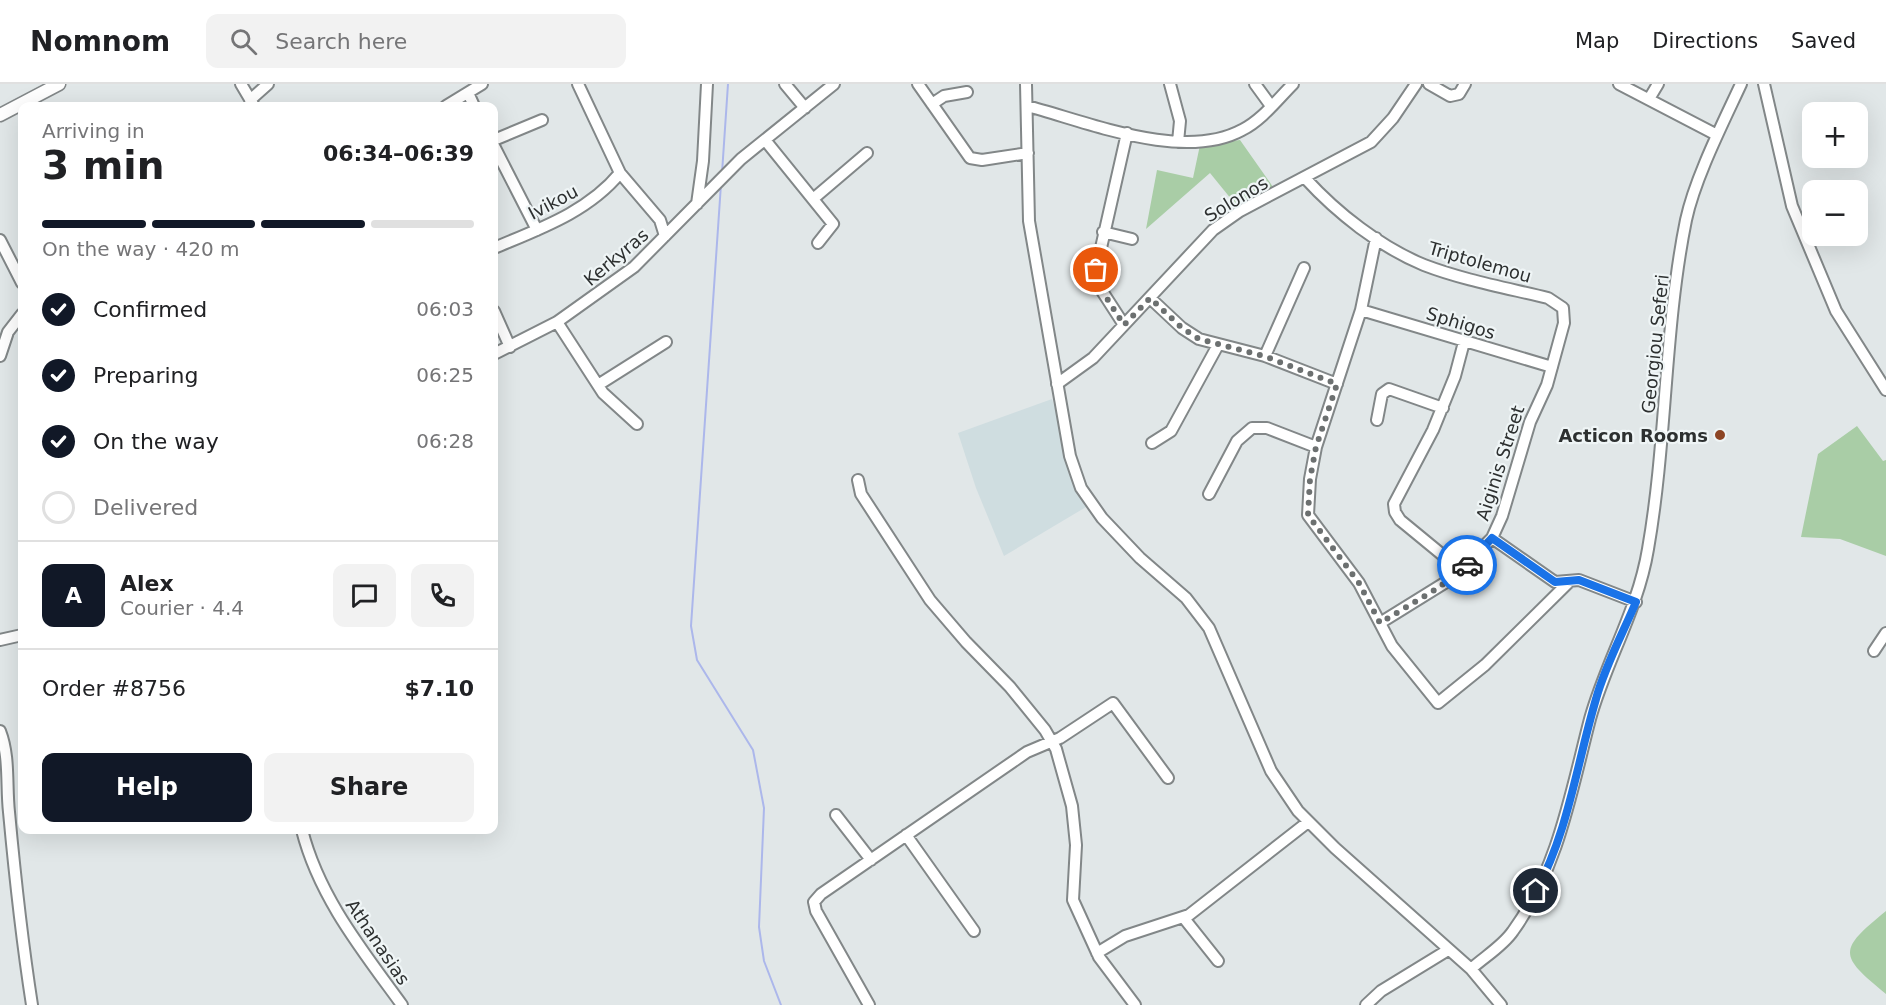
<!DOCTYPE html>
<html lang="en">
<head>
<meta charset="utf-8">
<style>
  body { margin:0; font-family:"DejaVu Sans",sans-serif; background:#f2f2f2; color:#202124; height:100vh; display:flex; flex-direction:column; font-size:22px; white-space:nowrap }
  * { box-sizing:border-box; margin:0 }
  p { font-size:20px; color:#757577 }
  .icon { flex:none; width:33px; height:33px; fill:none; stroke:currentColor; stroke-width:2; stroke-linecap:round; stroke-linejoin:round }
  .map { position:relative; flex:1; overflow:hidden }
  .details { position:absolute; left:18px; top:18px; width:480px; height:732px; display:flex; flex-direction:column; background:#fff; border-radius:12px; box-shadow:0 6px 24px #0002 }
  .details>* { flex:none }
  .buttons { position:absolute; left:1802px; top:18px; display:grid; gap:12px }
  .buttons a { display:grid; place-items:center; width:66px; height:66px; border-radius:12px; background:#fff; box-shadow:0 6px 24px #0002; font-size:30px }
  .pin { position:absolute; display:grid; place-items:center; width:51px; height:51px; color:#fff; margin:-26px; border:3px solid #fff; border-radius:50%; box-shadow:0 2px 6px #0007 }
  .courier { position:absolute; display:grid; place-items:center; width:60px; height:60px; margin:-30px; border:4px solid #1a73e8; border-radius:50%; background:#fff; color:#222; box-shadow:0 2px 8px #0007 }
  .overview em { font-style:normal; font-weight:800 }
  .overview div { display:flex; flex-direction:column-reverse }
  .overview { display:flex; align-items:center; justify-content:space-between; height:102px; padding:0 24px }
  h1 { font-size:39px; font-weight:800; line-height:45px }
  .bar { display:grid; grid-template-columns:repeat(4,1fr); gap:9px 6px; align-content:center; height:72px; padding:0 24px }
  .bar i { height:8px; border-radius:4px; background:#e0e0e0 }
  .bar .on { background:#111827 }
  .bar p { grid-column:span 4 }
  .line { display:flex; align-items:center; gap:15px; padding:0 24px; border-top:2px solid #e0e0e0 }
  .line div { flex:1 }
  .round { display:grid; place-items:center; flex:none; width:63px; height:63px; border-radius:12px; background:#f2f2f2 }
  ol { padding:0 24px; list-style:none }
  li { display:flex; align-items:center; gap:18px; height:66px }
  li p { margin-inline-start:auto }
  li .icon { padding:6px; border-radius:50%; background:#111827; color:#fff; stroke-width:4 }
  li:last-child { color:#757577 }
  li i { width:33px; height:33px; border:3px solid #e0e0e0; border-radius:50% }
  .button { display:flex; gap:12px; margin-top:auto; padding:12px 24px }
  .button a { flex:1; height:69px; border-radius:12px; background:#111827; color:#fff; font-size:24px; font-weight:800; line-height:69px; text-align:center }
  .button a+a { background:#f2f2f2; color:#202124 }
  header { display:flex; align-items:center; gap:36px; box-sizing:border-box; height:84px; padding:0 30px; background:#fff; border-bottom:2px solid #e0e0e0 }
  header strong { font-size:28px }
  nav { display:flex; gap:33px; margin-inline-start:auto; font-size:21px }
  .search { width:420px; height:54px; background:#f2f2f2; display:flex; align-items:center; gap:15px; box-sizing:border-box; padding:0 21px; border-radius:12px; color:#757577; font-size:22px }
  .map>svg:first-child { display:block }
</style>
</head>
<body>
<header>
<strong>Nomnom</strong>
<div class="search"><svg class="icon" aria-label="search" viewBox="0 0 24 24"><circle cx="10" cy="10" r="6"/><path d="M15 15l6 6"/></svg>Search here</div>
<nav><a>Map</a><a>Directions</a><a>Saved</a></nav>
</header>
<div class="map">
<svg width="1886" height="921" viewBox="0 0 1886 921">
  <rect width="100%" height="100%" fill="#e1e7e8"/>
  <path fill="#cfdde0" d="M1052 315 1086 423 1004 472 976 404 958 349Z"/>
  <path fill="#a9cda6" d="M1240 56 1273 103 1236 121 1210 89 1146 145 1157 86 1193 94 1200 61Z
    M1857 342 1883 377 1886 376V472L1840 455 1801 453 1818 370Z
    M1886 827V910C1838 871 1838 866 1886 827Z"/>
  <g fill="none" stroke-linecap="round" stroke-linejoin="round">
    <path stroke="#acb7eb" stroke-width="2" d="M722 89 728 0
      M721 100 691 542 697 576 753 666 764 724 759 843 764 877 781 921"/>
    <g stroke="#828788" stroke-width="14">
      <path id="minor" d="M241 0 254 22
        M578 0 620 89 660 136 665 152
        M785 0 805 24
        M918 0 970 74 982 76 1028 69
        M1026 0 1029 137 1070 372 1081 404 1102 434 1140 474 1186 514 1209 544 1271 687 1298 727 1335 764 1471 885 1501 921
        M1170 0 1180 37 1178 58
        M1255 0 1271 22
        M1429 0 1450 12 1459 10 1465 0
        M1619 0 1717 51
        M1764 0 1792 122 1836 227 1886 306
        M469 11 474 22
        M1649 15 1658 0
        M250 16 268 0
        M932 20 944 12 967 8
        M446 22 482 0
        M1027 22C1088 38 1183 78 1242 46 1262 36 1277 16 1293 0
        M494 56 542 36
        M765 56 833 140 818 159
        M494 62 537 146
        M1305 94C1337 129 1380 163 1424 181 1463 196 1507 204 1548 214L1563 224 1564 239 1547 301 1530 338 1502 432 1492 454 1451 495 1380 539
        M813 115 867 69
        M697 120 703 77 707 0
        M1103 148 1132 155
        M1376 154 1361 226 1316 363 1310 395 1308 431 1359 499 1392 562 1438 619 1485 581 1568 499
        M0 156 22 199
        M494 164C539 145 588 128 620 89
        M1150 214 1182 244 1199 255 1265 272 1337 300
        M1361 226 1552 283
        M494 227 510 263
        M557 238 603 309 637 340
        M1124 241 1102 207 1096 186 1127 49
        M494 270 557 238 634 183 741 75 834 0
        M0 272 8 248 22 230
        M1265 272 1304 184
        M1057 300 1093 274 1213 146 1240 127 1371 58 1393 34 1416 0
        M598 301 666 258
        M1377 336 1382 310 1389 305 1443 324
        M1152 359 1171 347 1218 261
        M858 396 861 410 930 516 966 558 1010 603 1045 646 1056 665 1072 722 1076 761 1073 816 1099 873 1135 921
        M1209 410 1237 357 1252 344H1267L1316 363
        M1492 454 1555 498 1579 496 1636 518
        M1462 487 1400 436 1395 428 1394 420 1433 346 1455 292 1464 258
        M0 556 22 551
        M1874 567 1886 549
        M0 647C10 673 6 701 9 728 15 793 22 857 32 921
        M836 731 871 776
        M302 746C319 813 362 866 402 921
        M906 751 974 847
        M1183 833 1218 877
        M1097 869 1125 852 1189 831 1308 738
        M1471 885C1484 873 1503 862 1513 847 1558 785 1571 708 1590 635 1606 577 1638 526 1648 465 1667 357 1664 244 1686 136 1695 94 1723 39 1741 0
        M869 921 816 827 814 818 821 810 1027 668 1060 654 1113 619 1168 694
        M1366 921 1381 907 1448 866"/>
    </g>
    <g stroke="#828788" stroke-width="15">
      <path id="major" d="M0 31 59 0"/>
    </g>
    <use href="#minor" stroke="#fff" stroke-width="10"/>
    <use href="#major" stroke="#fff" stroke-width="12"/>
  </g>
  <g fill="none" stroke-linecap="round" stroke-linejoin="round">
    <path stroke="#6c7070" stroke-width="6" stroke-dasharray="0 10.8" d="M1096 186 1102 207 1124 241 1150 214 1182 244 1199 255 1264 272 1337 300 1316 363 1310 395 1308 431 1359 499 1380 539 1438 504 1467 481"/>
    <path stroke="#1a73e8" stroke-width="8" d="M1467 481 1492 454 1555 498 1579 496 1636 518C1623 549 1605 582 1596 615 1577 679 1568 749 1536 807"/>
  </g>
  <circle fill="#8d4524" stroke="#eff5f6" stroke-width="2" cx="1720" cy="351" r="6"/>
  <g text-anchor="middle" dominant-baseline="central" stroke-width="4.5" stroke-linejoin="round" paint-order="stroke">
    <g font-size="18" fill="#2d3030" stroke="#eff5f6">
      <text transform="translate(1236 115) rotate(-31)">Solonos</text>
      <text transform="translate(553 118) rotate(-28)">Ivikou</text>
      <text transform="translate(616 173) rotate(-40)">Kerkyras</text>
      <text transform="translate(1480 178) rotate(16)">Triptolemou</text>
      <text transform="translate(1461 239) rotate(17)">Sphigos</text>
      <text transform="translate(1655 260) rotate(-84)">Georgiou Seferi</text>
      <text transform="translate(1500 379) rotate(-72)">Aiginis Street</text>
      <text transform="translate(378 858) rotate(56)">Athanasias</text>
    </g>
    <g font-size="18" font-weight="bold" fill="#2d3030" stroke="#eff5f6" text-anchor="end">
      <text x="1708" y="351">Acticon Rooms</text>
    </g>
  </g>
</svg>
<div class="buttons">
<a>+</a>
<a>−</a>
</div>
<div class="pin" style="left:1096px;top:186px;background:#ea580c"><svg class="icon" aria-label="bag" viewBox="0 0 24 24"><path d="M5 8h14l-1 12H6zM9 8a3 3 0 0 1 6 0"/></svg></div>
<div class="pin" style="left:1536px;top:807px;background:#1f2937"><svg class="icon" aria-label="home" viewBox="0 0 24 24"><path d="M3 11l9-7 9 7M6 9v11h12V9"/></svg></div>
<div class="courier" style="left:1467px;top:481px"><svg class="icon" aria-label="car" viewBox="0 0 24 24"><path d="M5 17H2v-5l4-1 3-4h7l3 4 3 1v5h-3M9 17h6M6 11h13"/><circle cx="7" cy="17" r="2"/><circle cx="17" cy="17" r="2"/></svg></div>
<section class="details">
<div class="overview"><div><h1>3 min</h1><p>Arriving in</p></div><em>06:34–06:39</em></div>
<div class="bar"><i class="on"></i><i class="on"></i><i class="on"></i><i></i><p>On the way · 420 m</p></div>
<ol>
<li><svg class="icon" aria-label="check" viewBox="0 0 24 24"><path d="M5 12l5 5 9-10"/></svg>Confirmed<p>06:03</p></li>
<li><svg class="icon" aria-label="check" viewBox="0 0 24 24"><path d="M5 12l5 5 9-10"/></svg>Preparing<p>06:25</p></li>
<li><svg class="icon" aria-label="check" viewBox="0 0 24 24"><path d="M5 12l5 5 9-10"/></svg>On the way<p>06:28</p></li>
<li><i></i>Delivered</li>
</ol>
<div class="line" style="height:108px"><b class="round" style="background:#111827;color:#fff">A</b><div><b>Alex</b><p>Courier · 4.4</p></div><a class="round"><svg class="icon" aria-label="chat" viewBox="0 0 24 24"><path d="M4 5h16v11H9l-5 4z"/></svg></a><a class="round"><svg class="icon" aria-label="phone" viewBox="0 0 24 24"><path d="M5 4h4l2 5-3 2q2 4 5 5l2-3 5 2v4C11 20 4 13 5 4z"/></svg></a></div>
<div class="line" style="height:78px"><div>Order #8756</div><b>$7.10</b></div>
<div class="button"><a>Help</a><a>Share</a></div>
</section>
</div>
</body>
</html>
